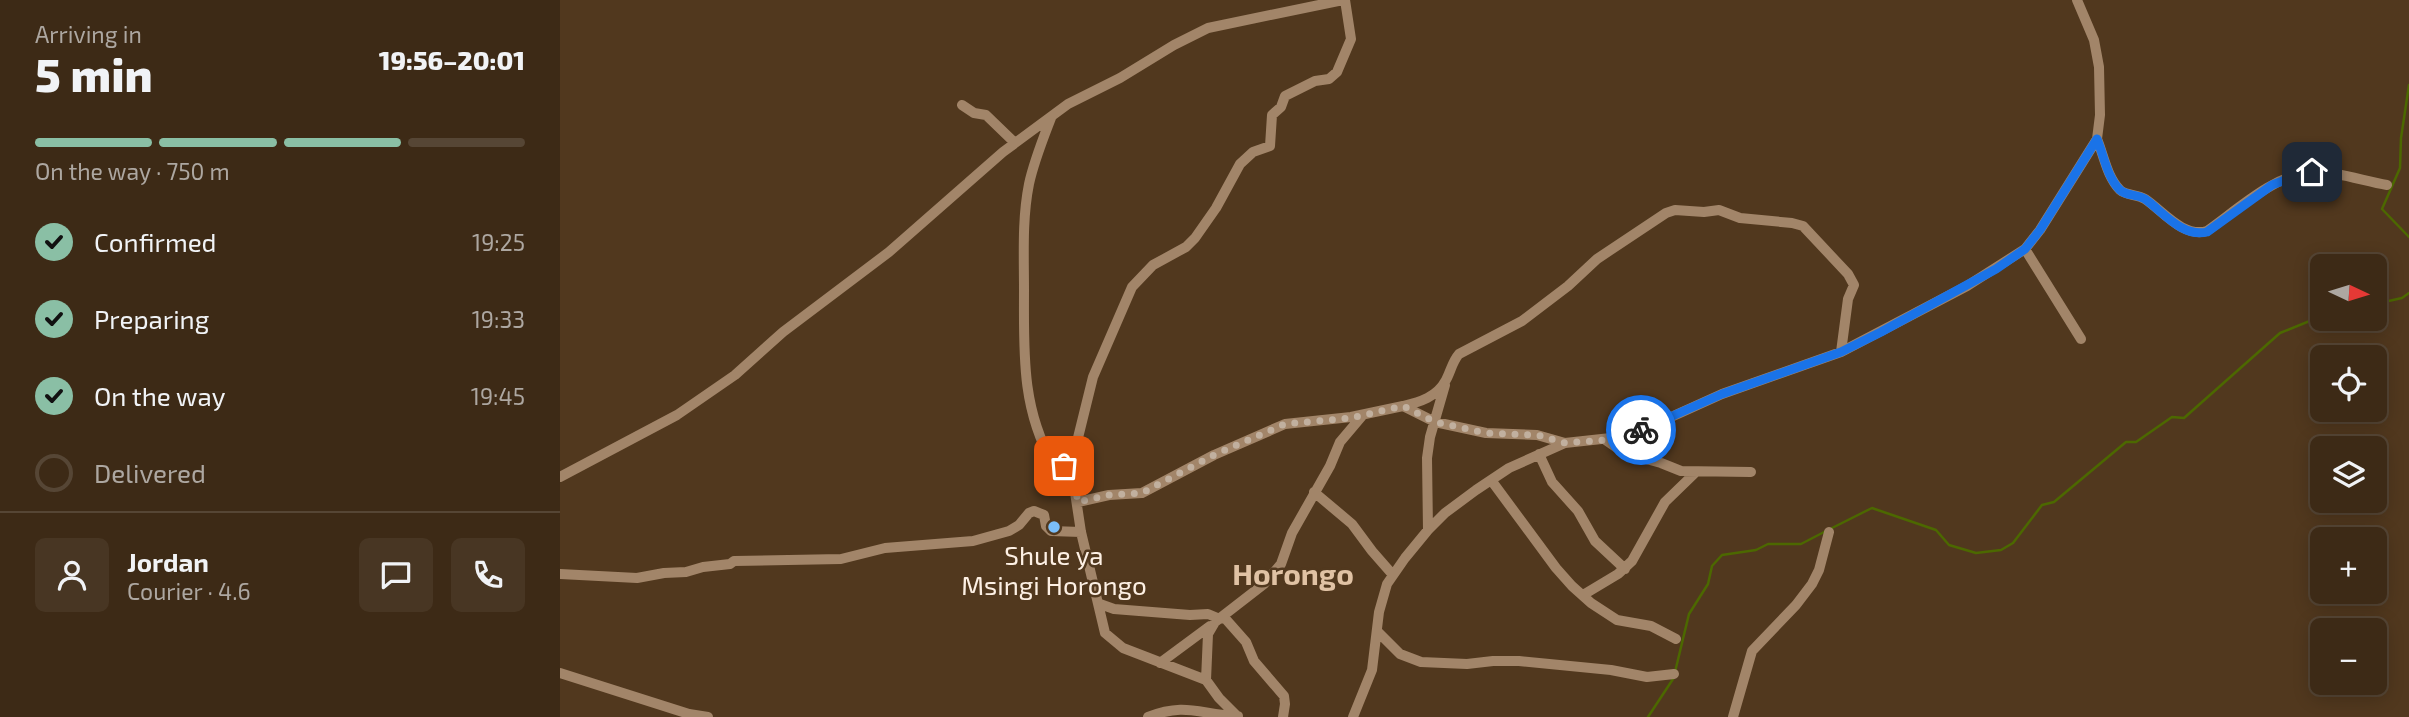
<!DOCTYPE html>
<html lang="en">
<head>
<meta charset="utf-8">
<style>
  body { margin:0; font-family:"Exo 2",sans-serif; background:#483623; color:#f1f3f6; height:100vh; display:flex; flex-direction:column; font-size:26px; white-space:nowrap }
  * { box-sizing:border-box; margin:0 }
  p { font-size:23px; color:#ada7a1 }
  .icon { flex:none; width:38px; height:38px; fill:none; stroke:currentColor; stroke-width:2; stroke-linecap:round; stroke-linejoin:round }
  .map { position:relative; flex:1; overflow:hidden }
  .sheet { display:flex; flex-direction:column; background:#3d2a16; width:560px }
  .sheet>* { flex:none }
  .needle { width:46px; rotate:94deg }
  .fabs { position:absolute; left:1750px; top:254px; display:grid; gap:14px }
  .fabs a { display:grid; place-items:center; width:77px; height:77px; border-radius:10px; background:#3d2a16; box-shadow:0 4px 18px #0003,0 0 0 2px #564635; font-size:35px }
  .pin { position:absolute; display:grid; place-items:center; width:60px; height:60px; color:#fff; margin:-30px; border-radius:14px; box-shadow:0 4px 10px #0006 }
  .courier { position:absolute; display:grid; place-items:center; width:70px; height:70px; margin:-35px; border:5px solid #1a73e8; border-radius:50%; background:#fff; color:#222; box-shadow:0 2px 9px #0007 }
  .overview em { font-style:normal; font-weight:800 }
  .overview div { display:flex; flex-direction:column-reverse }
  .overview { display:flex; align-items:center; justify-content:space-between; height:119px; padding:0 35px }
  h1 { font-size:46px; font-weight:800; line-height:52px }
  .bar { display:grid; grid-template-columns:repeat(4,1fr); gap:10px 7px; align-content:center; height:84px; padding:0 35px }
  .bar i { height:9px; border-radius:5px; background:#564635 }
  .bar .active { background:#8abfa5 }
  .bar p { grid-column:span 4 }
  .line { display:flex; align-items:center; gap:18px; padding:0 35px; border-top:2px solid #564635 }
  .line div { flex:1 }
  .round { display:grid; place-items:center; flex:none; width:74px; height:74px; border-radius:10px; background:#483623 }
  ol { padding:0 35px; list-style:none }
  li { display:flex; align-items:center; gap:21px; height:77px }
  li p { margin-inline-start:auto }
  li .icon { padding:7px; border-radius:50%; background:#8abfa5; color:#111; stroke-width:4 }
  li:last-child { color:#ada7a1 }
  li i { width:38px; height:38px; border:4px solid #564635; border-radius:50% }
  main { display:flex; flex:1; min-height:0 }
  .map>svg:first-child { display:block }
</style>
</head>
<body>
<main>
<section class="sheet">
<div class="overview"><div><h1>5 min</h1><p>Arriving in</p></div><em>19:56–20:01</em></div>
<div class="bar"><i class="active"></i><i class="active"></i><i class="active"></i><i></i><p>On the way · 750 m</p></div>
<ol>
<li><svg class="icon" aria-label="check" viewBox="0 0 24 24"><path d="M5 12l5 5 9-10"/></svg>Confirmed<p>19:25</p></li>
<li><svg class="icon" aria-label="check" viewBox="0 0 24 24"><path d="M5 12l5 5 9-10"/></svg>Preparing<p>19:33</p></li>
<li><svg class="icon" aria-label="check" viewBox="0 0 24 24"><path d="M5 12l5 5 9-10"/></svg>On the way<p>19:45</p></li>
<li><i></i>Delivered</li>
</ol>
<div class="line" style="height:126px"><a class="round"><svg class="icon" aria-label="person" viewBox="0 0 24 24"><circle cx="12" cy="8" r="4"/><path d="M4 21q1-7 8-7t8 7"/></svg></a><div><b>Jordan</b><p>Courier · 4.6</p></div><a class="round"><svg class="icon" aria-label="chat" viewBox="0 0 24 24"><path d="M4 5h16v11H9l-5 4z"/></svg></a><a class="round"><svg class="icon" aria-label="phone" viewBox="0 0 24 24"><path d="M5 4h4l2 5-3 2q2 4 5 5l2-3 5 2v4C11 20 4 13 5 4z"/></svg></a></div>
</section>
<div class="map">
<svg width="1849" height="717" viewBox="0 0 1849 717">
  <rect width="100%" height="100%" fill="#51381e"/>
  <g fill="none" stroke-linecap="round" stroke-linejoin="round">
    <path stroke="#4c6800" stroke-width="2.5" d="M1849 85 1841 138 1840 168 1822 209 1849 237
      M1815 304 1842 298 1849 293
      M1272 528 1312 508 1376 530 1389 545 1416 553 1441 550 1453 543 1482 505 1494 502 1566 442H1576L1612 417 1624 418 1720 333 1762 316
      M1115 672 1129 614 1148 584 1152 566 1162 555 1196 550 1208 544H1241L1266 531
      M1088 717 1113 679"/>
    <path stroke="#a28569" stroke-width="10" d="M402 105 414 113 426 115 455 143
      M491 118C483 139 474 161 469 184 462 219 464 255 464 291 464 350 461 409 493 463L497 466H511
      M1537 139C1544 156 1547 177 1560 190 1567 196 1577 194 1585 199 1603 211 1623 238 1647 231 1677 210 1714 175 1751 172 1776 171 1803 181 1827 185
      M1465 249 1521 339
      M843 406C860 402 877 397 886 380 891 371 892 362 899 354L962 321 1008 286 1037 259 1106 213 1115 210 1144 212 1159 210 1180 218 1232 223 1243 226 1288 274 1294 285 1288 299 1281 352
      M1044 439 1064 453 1101 463 1121 471 1191 472
      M979 454 992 482 1018 511 1035 541 1065 569
      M0 477 117 415 175 375 223 332 329 252 443 152 508 104 560 78 614 45 648 28 783 0
      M931 480 996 568 1012 586 1031 603 1057 620 1091 626 1116 639
      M754 492 792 524 812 551 833 575
      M518 502 549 495 582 493 654 455 725 424 791 417 843 406 875 422 926 433 977 435 1005 443
      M868 530 867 458 870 437 885 385
      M0 574 77 578 104 573 126 572 143 567 170 564 174 561 281 559 325 548 413 541 449 531 459 525 469 513 474 511 484 515 486 526 491 531 521 532
      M1023 595 1058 574 1072 561 1105 502 1136 472
      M540 604 554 609 630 615 648 614 660 619
      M663 616 686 642 694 661 724 696 725 704 723 717
      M818 632 840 654 861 662 907 664 933 661H959L1051 670 1087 677 1114 674
      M600 663 650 626
      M0 673 129 714 148 717
      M646 680 648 634 655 622 704 584 721 564 732 533 770 466 780 442 802 416
      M588 717C627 702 640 715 678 716
      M678 717 659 698 646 680 563 648 545 633 521 532 511 466 533 377 572 287 593 265 626 247 635 238 656 208 680 164 693 152 710 146 712 115 721 107 725 96 755 81 769 79 777 72 791 39 785 0
      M793 717 812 670 819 612 827 584 845 558 868 530 885 513 916 490 949 468 1005 443 1069 436 1162 394 1281 352 1407 286 1465 249 1480 230 1537 139 1540 115 1539 67 1534 40 1517 0
      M1173 717 1192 651 1236 605 1252 584 1259 570 1269 532"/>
  </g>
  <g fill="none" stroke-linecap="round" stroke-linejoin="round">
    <path stroke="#c1b09f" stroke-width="7" stroke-dasharray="0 12.6" d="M504 466H511L518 502 549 495 582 493 654 455 725 424 791 418 843 406 875 422 926 433 977 435 1005 443 1059 439 1081 430"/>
    <path stroke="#1a73e8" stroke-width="9" d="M1081 430 1162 394 1281 352 1321 332 1436 269 1465 249 1480 230 1537 139C1544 156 1547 177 1560 190 1566 196 1577 194 1585 199 1603 212 1623 238 1647 232L1712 185 1738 175 1752 172"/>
  </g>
  <circle fill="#7bbef9" stroke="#51381e" stroke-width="2.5" cx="494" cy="527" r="7"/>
  <g text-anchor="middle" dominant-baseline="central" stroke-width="5" stroke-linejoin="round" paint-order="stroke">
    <g font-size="26" fill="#fdf0e4" stroke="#51381e">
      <text x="494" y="554">Shule ya<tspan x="494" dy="30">Msingi Horongo</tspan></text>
    </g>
    <g font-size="30" font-weight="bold" fill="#e0c2a4" stroke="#51381e">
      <text x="733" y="573">Horongo</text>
    </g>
  </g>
</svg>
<div class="fabs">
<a><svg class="needle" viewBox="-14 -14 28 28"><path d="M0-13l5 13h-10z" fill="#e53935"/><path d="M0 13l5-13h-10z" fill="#ada7a1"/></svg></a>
<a><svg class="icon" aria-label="locate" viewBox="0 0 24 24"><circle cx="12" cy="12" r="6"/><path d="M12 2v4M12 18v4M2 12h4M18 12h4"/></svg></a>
<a><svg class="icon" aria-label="layers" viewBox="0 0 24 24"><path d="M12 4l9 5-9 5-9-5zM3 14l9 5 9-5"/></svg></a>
<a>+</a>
<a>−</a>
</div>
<div class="pin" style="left:504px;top:466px;background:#ea580c"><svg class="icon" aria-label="bag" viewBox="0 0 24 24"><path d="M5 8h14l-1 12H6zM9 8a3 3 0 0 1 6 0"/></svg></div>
<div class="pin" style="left:1752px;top:172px;background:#1f2937"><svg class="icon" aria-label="home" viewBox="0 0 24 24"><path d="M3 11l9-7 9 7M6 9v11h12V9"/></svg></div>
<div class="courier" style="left:1081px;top:430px"><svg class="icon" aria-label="bike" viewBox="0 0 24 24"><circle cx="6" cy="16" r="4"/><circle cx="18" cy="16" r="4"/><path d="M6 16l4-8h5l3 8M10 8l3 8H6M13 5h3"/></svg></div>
</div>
</main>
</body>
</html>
